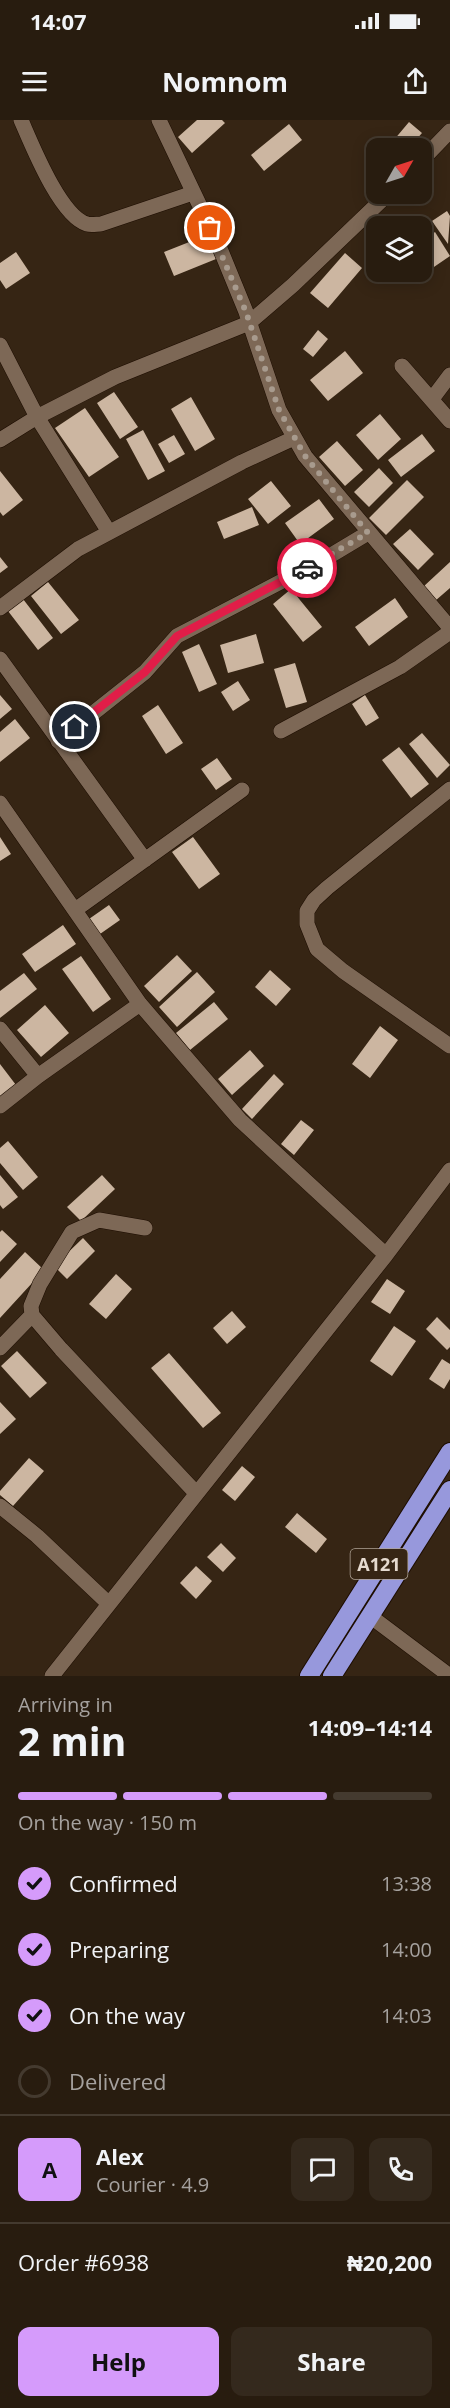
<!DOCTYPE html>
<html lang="en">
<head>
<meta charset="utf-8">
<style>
  body { margin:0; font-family:"Open Sans",sans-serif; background:#34291d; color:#f1f3f6; height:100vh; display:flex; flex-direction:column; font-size:22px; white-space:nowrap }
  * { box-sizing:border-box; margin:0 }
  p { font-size:20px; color:#a5a19e }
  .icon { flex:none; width:33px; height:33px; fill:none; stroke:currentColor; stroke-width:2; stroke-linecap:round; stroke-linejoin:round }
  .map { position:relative; height:1556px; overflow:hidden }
  .drawer { display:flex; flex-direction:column; background:#281c0f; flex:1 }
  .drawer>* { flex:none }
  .needle { width:39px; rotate:51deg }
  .fabs { position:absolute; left:366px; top:18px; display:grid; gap:12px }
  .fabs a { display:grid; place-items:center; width:66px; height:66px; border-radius:12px; background:#281c0f; box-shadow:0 3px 15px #0003,0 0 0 2px #443a2f; font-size:30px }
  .pin { position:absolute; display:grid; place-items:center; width:51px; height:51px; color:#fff; margin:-26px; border:3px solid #fff; border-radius:50%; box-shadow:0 2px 6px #0007 }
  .courier { position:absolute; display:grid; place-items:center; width:60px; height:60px; margin:-30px; border:4px solid #e11d48; border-radius:50%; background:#fff; color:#222; box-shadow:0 2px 8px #0007 }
  .overview em { font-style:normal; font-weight:700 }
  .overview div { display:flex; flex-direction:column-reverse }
  .overview { display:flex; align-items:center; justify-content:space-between; height:102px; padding:0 18px }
  h1 { font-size:39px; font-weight:700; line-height:45px }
  .bar { display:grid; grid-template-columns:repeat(4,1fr); gap:9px 6px; align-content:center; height:72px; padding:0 18px }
  .bar i { height:8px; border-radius:4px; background:#443a2f }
  .bar .current { background:#d59bfb }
  .bar p { grid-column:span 4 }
  .line { display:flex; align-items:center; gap:15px; padding:0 18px; border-top:2px solid #443a2f }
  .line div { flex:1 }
  .round { display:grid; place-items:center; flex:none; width:63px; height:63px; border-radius:12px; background:#34291d }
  ol { padding:0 18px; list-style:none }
  li { display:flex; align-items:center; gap:18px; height:66px }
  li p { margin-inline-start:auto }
  li .icon { padding:6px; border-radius:50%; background:#d59bfb; color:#111; stroke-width:4 }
  li:last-child { color:#a5a19e }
  li i { width:33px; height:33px; border:3px solid #443a2f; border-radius:50% }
  .cta { display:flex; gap:12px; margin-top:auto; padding:12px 18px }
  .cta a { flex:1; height:69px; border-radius:12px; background:#d59bfb; color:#111; font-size:24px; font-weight:700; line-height:69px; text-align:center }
  .cta a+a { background:#34291d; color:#f1f3f6 }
  .status { display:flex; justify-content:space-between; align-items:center; height:42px; padding:0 30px; background:#281c0f; direction:ltr }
  .status svg { height:16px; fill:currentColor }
  header { display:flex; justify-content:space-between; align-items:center; height:78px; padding:0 18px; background:#281c0f; font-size:27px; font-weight:700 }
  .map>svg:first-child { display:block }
</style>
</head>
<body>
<div class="status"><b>14:07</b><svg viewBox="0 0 49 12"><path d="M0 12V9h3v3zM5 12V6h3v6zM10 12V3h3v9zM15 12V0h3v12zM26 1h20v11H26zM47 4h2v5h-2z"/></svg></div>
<header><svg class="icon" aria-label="menu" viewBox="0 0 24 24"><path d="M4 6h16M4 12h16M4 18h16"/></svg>Nomnom<svg class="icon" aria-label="share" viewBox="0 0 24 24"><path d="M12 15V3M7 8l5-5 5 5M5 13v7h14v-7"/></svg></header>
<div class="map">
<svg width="450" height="1556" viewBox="0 0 450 1556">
  <rect width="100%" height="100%" fill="#362514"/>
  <path fill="#ccb6a1" d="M197 0H222L225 3 192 33 178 17Z
    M409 2 422 13 409 28H390L388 27Z
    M289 4 302 20 264 51 251 35Z
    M378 20 385 28H376V41L367 30Z
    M447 91 450 96 448 124 432 101Z
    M391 94 400 106H378L376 104Z
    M435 112 450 136 431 149 422 135V122Z
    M207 115 216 139 174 156 164 132Z
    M16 132 30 153 6 169 0 160V143Z
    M345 133 362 148 328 188 310 173Z
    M318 210 328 219 313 237 303 229Z
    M345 231 363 253 328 281 310 260Z
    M114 272 138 307 120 319 97 283Z
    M191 277 215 319 195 331 171 289Z
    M85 288 119 337 89 357 55 308Z
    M380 294 401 319 378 340 356 315Z
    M143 310 165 351 148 360 126 319Z
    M422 314 435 331 401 357 388 340Z
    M174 315 185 334 169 343 158 324Z
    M337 321 363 350 345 366 319 337Z
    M379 348 393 363 369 387 354 372Z
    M0 351 23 380 3 396 0 392Z
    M407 360 424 377 386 415 369 398Z
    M271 361 291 386 268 404 248 379Z
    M319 379 334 399 300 424 285 403Z
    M252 387 259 405 224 419 217 402Z
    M410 409 434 434 418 450 393 424Z
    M0 437 8 447 0 453Z
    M450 442V468L435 481 423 467Z
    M48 462 79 500 61 514 31 476Z
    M291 469 322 507 303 522 273 484Z
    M395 478 408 497 369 526 355 507Z
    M23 479 53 518 38 530 8 491Z
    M256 514 264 543 228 553 220 525Z
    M199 524 217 564 199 572 182 532Z
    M295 543 307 582 286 588 274 549Z
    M238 561 250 580 233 591 221 572Z
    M0 575 12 589 0 599Z
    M365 575 379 598 366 606 352 584Z
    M158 585 183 623 166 634 142 596Z
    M15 599 30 618 0 642V612Z
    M422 613 450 645 437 658 409 624Z
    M399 627 429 664 411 678 382 640Z
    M217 638 232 659 216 670 201 649Z
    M0 717 11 734 0 741Z
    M193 717 220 754 199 769 172 732Z
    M109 785 120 800 100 814 89 799Z
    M63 805 76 824 35 852 22 834Z
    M177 835 192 851 159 882 144 866Z
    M81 836 111 879 93 892 62 849Z
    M270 850 291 869 276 886 255 867Z
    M197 852 215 872 177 907 159 887Z
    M24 853 37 869 0 898V871Z
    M214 882 228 899 190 930 176 913Z
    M45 885 69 913 41 937 17 910Z
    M380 906 398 920 370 958 352 944Z
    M250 930 264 946 232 975 218 959Z
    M0 944 16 965 0 978Z
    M274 954 284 964 252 999 242 989Z
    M301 1000 314 1010 294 1035 281 1024Z
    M8 1021 38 1057 23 1070 0 1043V1028Z
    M0 1055 18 1077 3 1089 0 1085Z
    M102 1055 115 1069 81 1101 67 1087Z
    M2 1110 17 1124 0 1142V1112Z
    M83 1118 95 1131 67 1159 54 1146Z
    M25 1132 44 1150 0 1198V1159Z
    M116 1154 132 1169 106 1199 89 1184Z
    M387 1159 405 1171 390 1194 371 1182Z
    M232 1191 246 1207 227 1224 213 1208Z
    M437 1197 450 1210V1227L447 1230 426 1209Z
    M394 1206 416 1221 392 1256 370 1241Z
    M17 1231 47 1263 30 1278 1 1246Z
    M169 1233 221 1293 203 1308 151 1248Z
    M442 1239 450 1244V1259L444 1269 429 1259Z
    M0 1282 16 1299 0 1314Z
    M29 1338 44 1351 13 1386 0 1375V1371Z
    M242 1346 255 1357 235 1381 222 1370Z
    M297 1393 327 1419 316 1433 285 1407Z
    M221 1423 236 1438 223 1452 207 1437Z
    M196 1446 212 1461 196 1479 180 1463Z"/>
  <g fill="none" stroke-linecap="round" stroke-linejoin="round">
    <g stroke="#1d0d01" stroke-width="16">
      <path id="minor" d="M21 0C32 25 60 96 87 104 91 105 97 104 101 104L193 73
        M159 0 219 126 246 192 279 290 305 336 450 508
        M422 40 450 11
        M0 225 37 297 109 412
        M402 246 450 301
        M432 279 450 255
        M0 320 37 297 115 257 249 203 293 165 388 74
        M0 488 78 429 242 342 294 318
        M0 539 145 740
        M281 611 400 547 450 512
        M58 621 145 552 177 516 328 437 368 413
        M450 669 327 768 314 780 307 791V804L317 829 343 851 450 926
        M0 683 140 884 240 1000 386 1135
        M75 790 242 670
        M0 909 38 956
        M0 986 38 956 140 884
        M145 1108 99 1100 72 1112 40 1164 31 1186 32 1195 61 1229 196 1373
        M0 1228 32 1195
        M0 1386 37 1416 109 1484
        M370 1496 450 1556
        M52 1556 386 1135 450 1050"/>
    </g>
    <g stroke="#1d0d01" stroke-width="20">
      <path id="highway" d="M309 1556 450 1332
        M332 1556 450 1370"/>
    </g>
    <use href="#minor" stroke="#7d6856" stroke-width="15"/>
    <use href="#highway" stroke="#9798dc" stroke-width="18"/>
  </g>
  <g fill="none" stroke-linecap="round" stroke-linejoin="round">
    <path stroke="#a89b8e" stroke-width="6" stroke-dasharray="0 10.8" d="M210 108 246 192 279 290 305 336 368 413 307 448"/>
    <path stroke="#e11d48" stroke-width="8" d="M75 607 145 552 177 516 307 448"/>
  </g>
  <g text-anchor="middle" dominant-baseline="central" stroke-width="6" stroke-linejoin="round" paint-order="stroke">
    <rect fill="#362514" stroke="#b0a497" stroke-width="1.5" x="350.5" y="1429" width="57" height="30" rx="4.5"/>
    <g font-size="18" font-weight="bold" fill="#e5dacf">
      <text x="379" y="1444">A121</text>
    </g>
  </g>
</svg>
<div class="fabs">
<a><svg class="needle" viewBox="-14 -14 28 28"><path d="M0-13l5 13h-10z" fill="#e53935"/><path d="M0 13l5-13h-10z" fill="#a5a19e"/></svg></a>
<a><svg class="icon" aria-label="layers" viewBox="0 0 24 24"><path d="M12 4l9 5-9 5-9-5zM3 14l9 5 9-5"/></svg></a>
</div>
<div class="pin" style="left:210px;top:108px;background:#ea580c"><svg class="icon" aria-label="bag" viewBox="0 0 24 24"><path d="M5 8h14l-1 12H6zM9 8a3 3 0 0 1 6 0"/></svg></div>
<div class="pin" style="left:75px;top:607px;background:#1f2937"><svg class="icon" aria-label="home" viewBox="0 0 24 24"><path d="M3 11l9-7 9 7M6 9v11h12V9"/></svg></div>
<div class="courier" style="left:307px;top:448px"><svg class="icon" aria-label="car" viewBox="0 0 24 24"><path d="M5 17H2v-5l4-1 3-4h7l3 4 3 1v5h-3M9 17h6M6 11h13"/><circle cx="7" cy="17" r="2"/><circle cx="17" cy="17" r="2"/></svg></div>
</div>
<section class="drawer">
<div class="overview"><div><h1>2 min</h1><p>Arriving in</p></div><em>14:09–14:14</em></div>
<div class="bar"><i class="current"></i><i class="current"></i><i class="current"></i><i></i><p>On the way · 150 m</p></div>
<ol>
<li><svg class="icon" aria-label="check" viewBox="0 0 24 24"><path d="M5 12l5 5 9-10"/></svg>Confirmed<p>13:38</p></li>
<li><svg class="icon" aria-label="check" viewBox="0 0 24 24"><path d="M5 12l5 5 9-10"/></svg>Preparing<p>14:00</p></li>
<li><svg class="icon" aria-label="check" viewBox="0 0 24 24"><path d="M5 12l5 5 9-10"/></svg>On the way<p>14:03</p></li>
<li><i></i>Delivered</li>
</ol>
<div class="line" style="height:108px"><b class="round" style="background:#d59bfb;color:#111">A</b><div><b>Alex</b><p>Courier · 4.9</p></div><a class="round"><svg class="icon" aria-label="chat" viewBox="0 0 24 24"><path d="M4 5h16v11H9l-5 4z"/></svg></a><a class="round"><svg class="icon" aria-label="phone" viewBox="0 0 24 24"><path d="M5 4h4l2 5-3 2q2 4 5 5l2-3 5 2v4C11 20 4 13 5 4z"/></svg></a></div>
<div class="line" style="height:78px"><div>Order #6938</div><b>₦20,200</b></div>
<div class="cta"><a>Help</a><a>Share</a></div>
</section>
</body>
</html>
